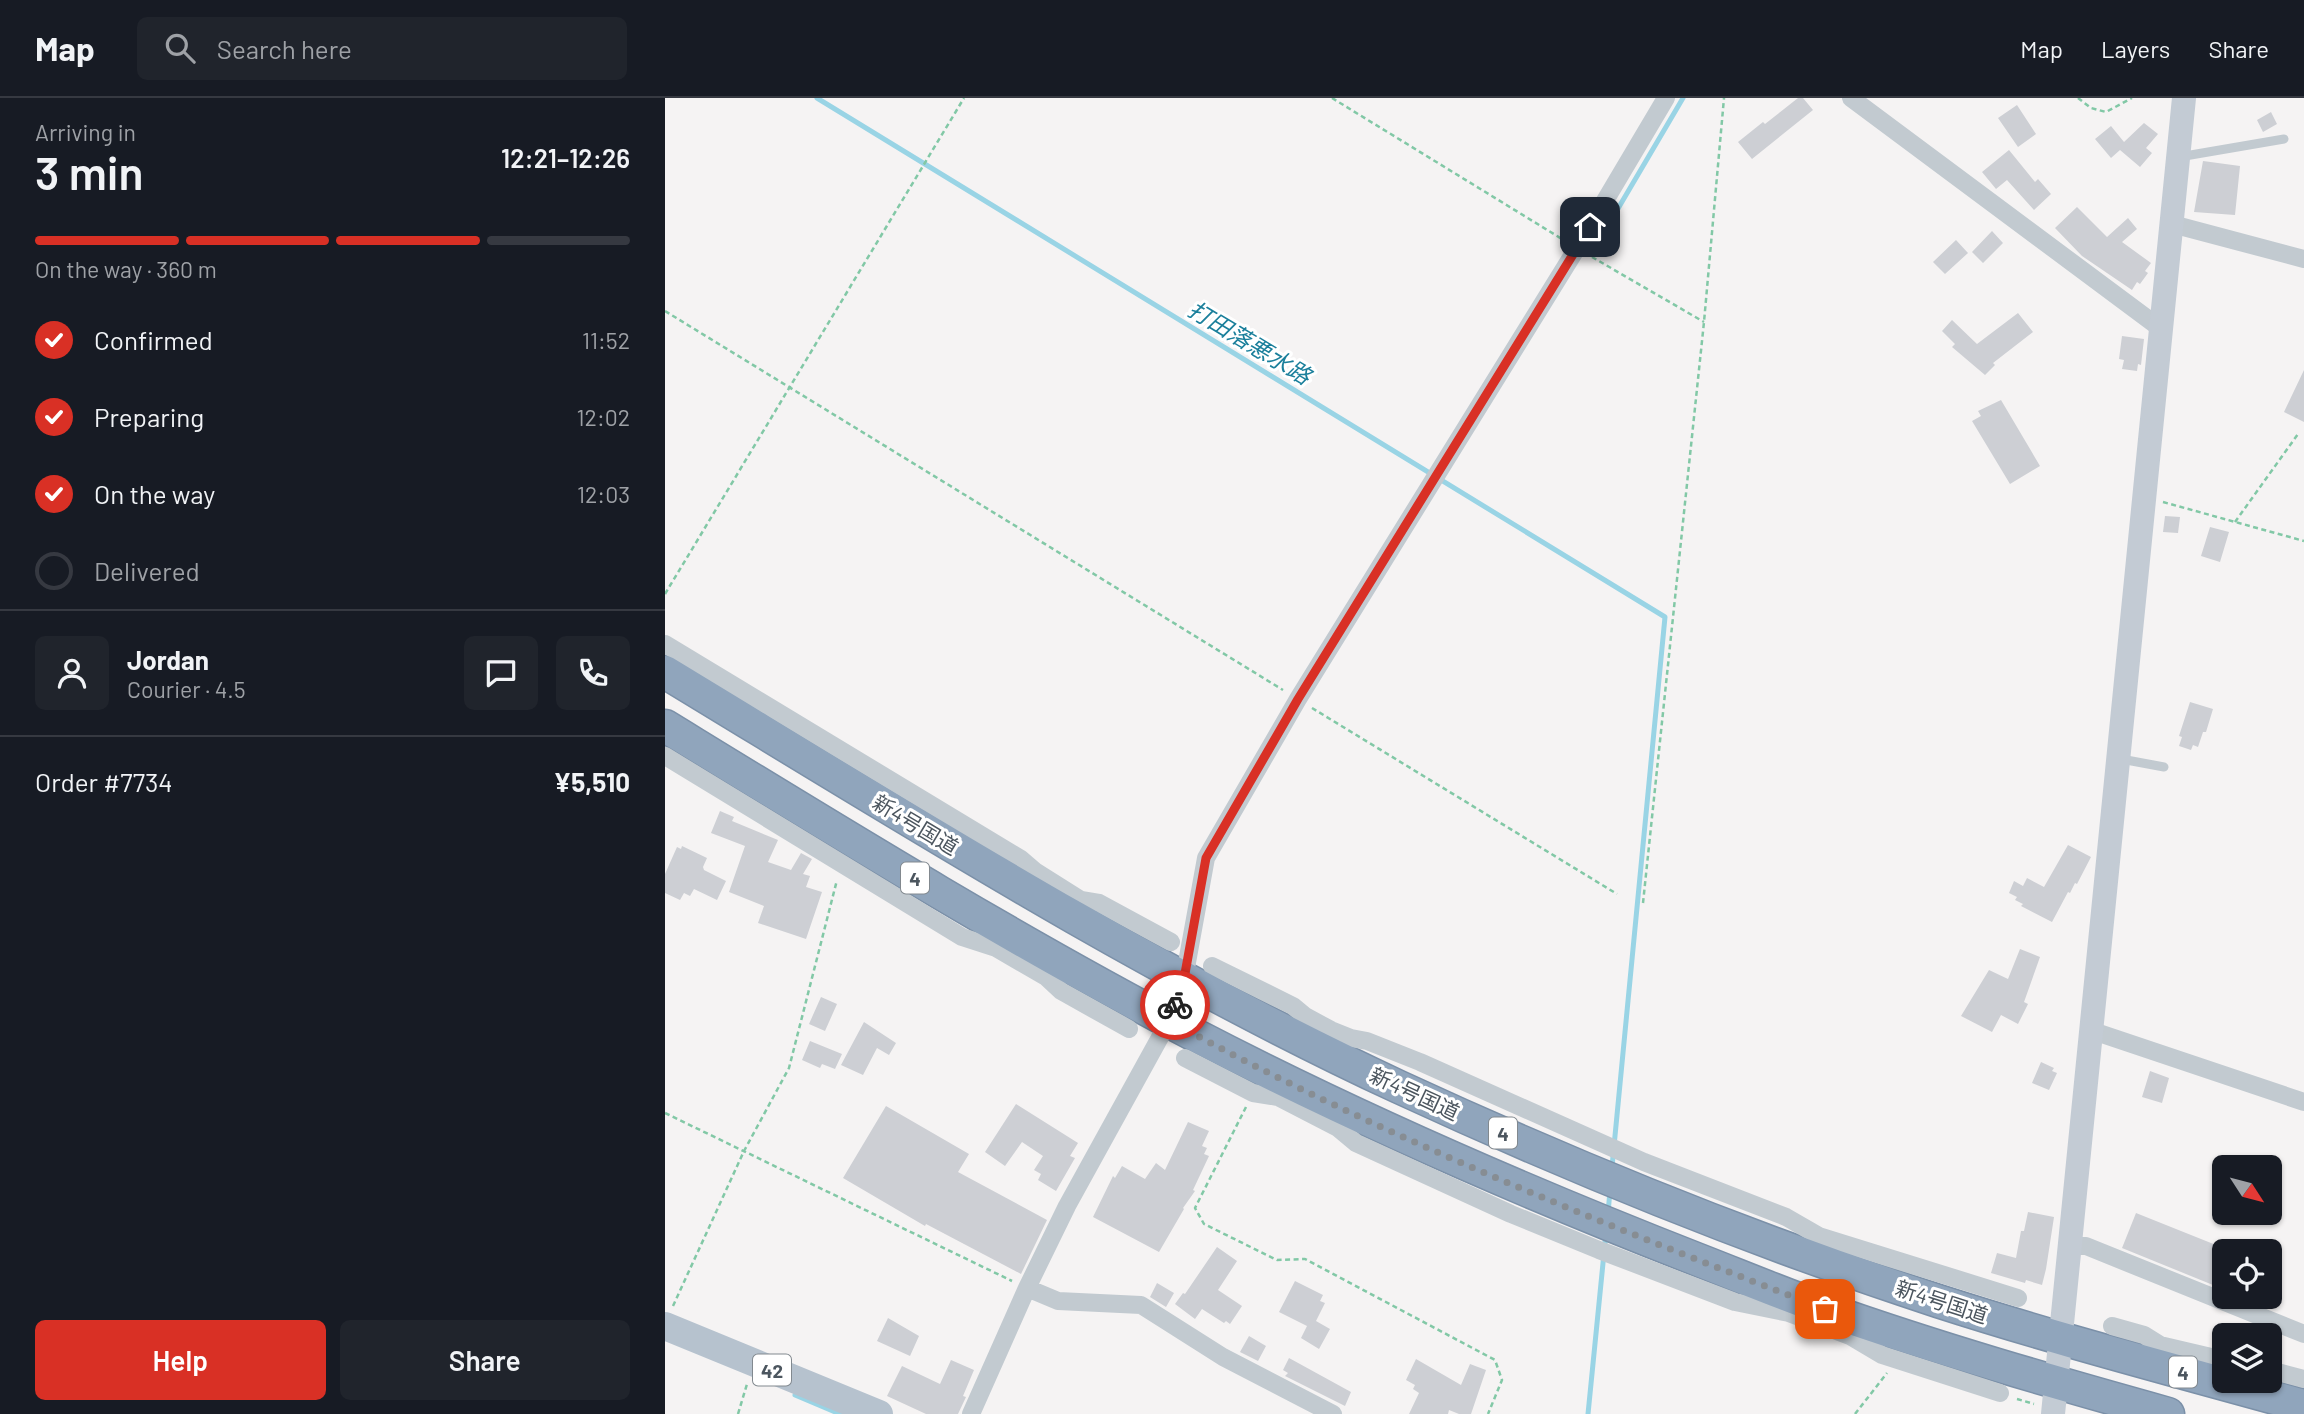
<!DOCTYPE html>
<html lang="en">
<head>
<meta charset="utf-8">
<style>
  body { margin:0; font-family:Barlow,"Noto Sans JP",sans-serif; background:#20242c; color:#f1f3f6; height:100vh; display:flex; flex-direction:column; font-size:26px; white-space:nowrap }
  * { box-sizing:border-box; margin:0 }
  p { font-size:23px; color:#9ea1a6 }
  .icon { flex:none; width:38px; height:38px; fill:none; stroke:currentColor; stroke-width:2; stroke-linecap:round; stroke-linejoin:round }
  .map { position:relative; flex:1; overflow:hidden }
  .panel { display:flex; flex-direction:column; background:#171b24; width:665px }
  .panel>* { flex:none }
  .needle { width:46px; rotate:126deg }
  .buttons { position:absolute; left:1547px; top:1057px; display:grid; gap:14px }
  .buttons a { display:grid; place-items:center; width:70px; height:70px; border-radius:10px; background:#171b24; box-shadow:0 2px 5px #0004; font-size:35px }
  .pin { position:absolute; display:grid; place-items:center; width:60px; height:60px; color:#fff; margin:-30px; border-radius:14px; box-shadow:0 4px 10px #0006 }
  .courier { position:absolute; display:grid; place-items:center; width:70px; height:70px; margin:-35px; border:5px solid #d93025; border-radius:50%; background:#fff; color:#222; box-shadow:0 2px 9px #0007 }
  .summary em { font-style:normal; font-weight:600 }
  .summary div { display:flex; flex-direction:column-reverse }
  .summary { display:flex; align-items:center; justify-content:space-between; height:119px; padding:0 35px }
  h1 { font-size:46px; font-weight:600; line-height:52px }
  .bar { display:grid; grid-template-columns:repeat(4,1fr); gap:10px 7px; align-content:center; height:84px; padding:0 35px }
  .bar i { height:9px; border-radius:5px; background:#363941 }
  .bar .current { background:#d93025 }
  .bar p { grid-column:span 4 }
  .line { display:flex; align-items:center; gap:18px; padding:0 35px; border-top:2px solid #363941 }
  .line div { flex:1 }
  .round { display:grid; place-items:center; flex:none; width:74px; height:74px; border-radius:10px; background:#20242c }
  ol { padding:0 35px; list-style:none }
  li { display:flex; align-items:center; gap:21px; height:77px }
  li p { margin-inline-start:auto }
  li .icon { padding:7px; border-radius:50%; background:#d93025; color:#fff; stroke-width:4 }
  li:last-child { color:#9ea1a6 }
  li i { width:38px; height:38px; border:4px solid #363941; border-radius:50% }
  .cta { display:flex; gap:14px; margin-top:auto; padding:14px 35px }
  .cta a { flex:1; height:80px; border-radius:10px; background:#d93025; color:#fff; font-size:28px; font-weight:600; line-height:80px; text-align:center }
  .cta a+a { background:#20242c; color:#f1f3f6 }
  header { display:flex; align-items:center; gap:42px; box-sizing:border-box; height:98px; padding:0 35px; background:#171b24; border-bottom:2px solid #363941 }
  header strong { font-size:33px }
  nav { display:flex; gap:38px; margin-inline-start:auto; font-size:24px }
  .search { width:490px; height:63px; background:#20242c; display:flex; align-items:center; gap:18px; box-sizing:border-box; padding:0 24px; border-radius:10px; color:#9ea1a6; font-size:26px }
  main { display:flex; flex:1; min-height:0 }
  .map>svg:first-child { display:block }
</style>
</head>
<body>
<header>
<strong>Map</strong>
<div class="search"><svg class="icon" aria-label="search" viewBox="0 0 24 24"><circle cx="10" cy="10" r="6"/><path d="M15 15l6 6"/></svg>Search here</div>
<nav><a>Map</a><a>Layers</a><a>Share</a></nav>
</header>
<main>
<section class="panel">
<div class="summary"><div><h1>3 min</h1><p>Arriving in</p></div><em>12:21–12:26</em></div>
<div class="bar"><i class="current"></i><i class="current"></i><i class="current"></i><i></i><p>On the way · 360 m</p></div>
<ol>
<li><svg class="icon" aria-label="check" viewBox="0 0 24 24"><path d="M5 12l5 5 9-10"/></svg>Confirmed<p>11:52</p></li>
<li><svg class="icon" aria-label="check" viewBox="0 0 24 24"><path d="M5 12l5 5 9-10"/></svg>Preparing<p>12:02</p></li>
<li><svg class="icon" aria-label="check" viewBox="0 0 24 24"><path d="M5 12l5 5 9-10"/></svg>On the way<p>12:03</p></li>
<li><i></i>Delivered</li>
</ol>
<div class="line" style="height:126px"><a class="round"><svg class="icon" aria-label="person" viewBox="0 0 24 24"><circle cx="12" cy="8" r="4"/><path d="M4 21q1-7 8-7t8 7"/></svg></a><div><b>Jordan</b><p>Courier · 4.5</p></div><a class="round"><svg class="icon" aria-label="chat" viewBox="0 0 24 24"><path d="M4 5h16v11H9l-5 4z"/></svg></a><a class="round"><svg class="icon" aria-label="phone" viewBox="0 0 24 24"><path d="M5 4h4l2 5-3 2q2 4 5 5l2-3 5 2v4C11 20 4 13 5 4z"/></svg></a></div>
<div class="line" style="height:91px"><div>Order #7734</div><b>¥5,510</b></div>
<div class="cta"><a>Help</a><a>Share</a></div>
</section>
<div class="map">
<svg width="1639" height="1316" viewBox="0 0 1639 1316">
  <rect width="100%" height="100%" fill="#f5f3f3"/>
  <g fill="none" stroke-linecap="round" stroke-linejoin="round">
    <path stroke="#99d4e5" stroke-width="5" d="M152 0 1000 519 947 1069
      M931 148 1018 0
      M943 1115 945 1093
      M130 1297 175 1316
      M923 1316 941 1135"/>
  </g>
  <path fill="#cdcfd4" d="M1133 0H1138L1148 12 1087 61 1073 44 1098 24 1100 26Z
    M1352 7 1371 36 1353 49 1333 20Z
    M1606 14 1612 26 1598 34 1592 22Z
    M1479 25 1493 36 1481 50 1487 55 1475 69 1455 52 1446 60 1430 41 1446 28 1459 44Z
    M1344 52 1370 84 1373 81 1386 96 1369 112 1342 82 1331 91 1317 74Z
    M1538 63 1575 68 1570 117 1529 114Z
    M1412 109 1442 139 1463 120 1472 131 1457 144 1486 165 1480 173 1483 175 1475 186 1472 184 1467 192 1417 158 1390 130Z
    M1327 133 1338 145 1318 165 1307 154Z
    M1291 142 1303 155 1280 176 1268 164Z
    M1353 215 1368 234 1328 265 1330 267 1320 277 1287 249 1290 246 1277 233 1287 222 1312 246Z
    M1457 238 1479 241 1476 267 1473 266 1472 273 1457 271 1459 262 1454 261Z
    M1639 272V324L1619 314Z
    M1336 302 1375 368 1345 386 1307 323 1316 318 1313 313Z
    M1500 418 1515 419 1513 435 1498 434Z
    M1545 429 1564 434 1555 464 1536 458Z
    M1525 604 1548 611 1541 634H1538L1533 649 1528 647 1526 652 1514 648 1517 639 1514 638Z
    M55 713 69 719 67 723 113 742 103 764 126 772 136 755 147 761 138 776 145 778 141 789 157 794 141 841 93 825 99 808 64 794 80 748 46 735Z
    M1403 747 1426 759 1412 786 1410 785 1405 795 1403 794 1387 824 1356 808 1358 806 1350 802 1352 799 1344 795 1349 783 1358 788 1362 780 1379 789Z
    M17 748 42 760 38 769 39 772 61 783 52 802 29 791 25 798 19 795 15 802 0 795V776L12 749 16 751Z
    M1355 851 1375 859 1359 904 1363 906 1353 926 1336 917 1327 934 1296 918 1324 872 1343 881Z
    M156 899 172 906 160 933 144 926Z
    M199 924 231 945 224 957 212 950 198 977 176 967Z
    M145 943 177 956 170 971 157 966 155 970 137 962Z
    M1376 964 1389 970 1387 973 1392 975 1384 992 1367 985Z
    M1485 973 1504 980 1497 1005 1477 999Z
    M351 1006 413 1045 405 1058 410 1060 391 1093 373 1082 376 1076 369 1072 378 1058 357 1044 340 1068 320 1054Z
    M221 1008 304 1056 293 1074 382 1122 356 1176 261 1126 260 1128 178 1080Z
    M523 1024 544 1033 537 1048 542 1050 539 1056 544 1058 528 1092 530 1093 518 1110 519 1111 494 1154 428 1119 448 1078 450 1080 457 1068 480 1081 491 1065 500 1072Z
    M1363 1114 1389 1119 1381 1171 1377 1187 1361 1182 1360 1185 1326 1175 1332 1155 1351 1160 1356 1133H1359Z
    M1471 1115 1561 1151 1548 1187 1457 1150Z
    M552 1149 572 1163 553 1192 577 1208 565 1226 561 1223 559 1225 537 1211 530 1221 510 1206 518 1195 520 1196Z
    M630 1183 658 1197 655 1203 660 1205 651 1223 665 1231 654 1251 636 1240 642 1228 614 1214Z
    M492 1185 509 1195 501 1209 485 1199Z
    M223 1220 254 1238 245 1258 212 1243Z
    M584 1238 601 1248 593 1263 575 1254Z
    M624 1260 686 1294 680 1308 620 1278 623 1275 618 1272Z
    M751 1261 796 1287 805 1266 821 1272 806 1316H794L784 1312 783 1316H744L754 1295 748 1291 750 1287 741 1282Z
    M286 1262 309 1272 298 1298 301 1299 293 1316H261L222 1298 237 1268 275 1286Z"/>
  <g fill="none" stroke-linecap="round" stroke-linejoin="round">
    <g stroke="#7b90a8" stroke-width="35">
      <path id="highway" d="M0 574C241 720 478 870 734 989 907 1069 1092 1144 1273 1203 1394 1242 1517 1274 1639 1308
        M0 628C173 734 346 841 526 935 691 1021 862 1095 1036 1163 1077 1179 1118 1196 1160 1211 1273 1251 1388 1284 1503 1316"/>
    </g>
    <path stroke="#82c8a6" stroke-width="2.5" stroke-dasharray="5 3.5" stroke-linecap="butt" d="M667 0 897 141
      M1413 0 1426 10 1441 14 1467 0
      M927 159 1039 224
      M0 213 618 592
      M1498 404 1639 443
      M1570 424 1633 336
      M0 496 299 0
      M647 610 952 796
      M978 805 1039 224 1059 0
      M581 1009 530 1110 539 1126 612 1162 640 1161 830 1262 837 1282 823 1316
      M0 1015 347 1183
      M8 1208 79 1053 124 970 172 782
      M1352 1301 1369 1306
      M73 1316 82 1286
      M1190 1316 1222 1275"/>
    <path stroke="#c2cad0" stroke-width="9" d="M1514 59 1619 41
      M1456 661 1499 669"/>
    <path stroke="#c2cad0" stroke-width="18" d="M1186 0 1495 230
      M1507 126 1639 161
      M0 546 356 761 370 773 416 802 434 805 506 844
      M0 658 297 839 331 850 381 879 396 893 464 931
      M547 868 628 908 640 918 666 932 686 940 702 943 755 964 979 1064 1121 1119 1154 1138 1353 1200
      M1425 932 1639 1004
      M520 960 588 995 613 999 673 1030 691 1045 846 1116 934 1152 1070 1204 1124 1215 1185 1238 1217 1257 1335 1295
      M1405 1148H1421L1639 1236
      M362 1190 393 1203 476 1207 558 1259 668 1316
      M1447 1228 1479 1237 1495 1247 1559 1262
      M1605 1272 1639 1281
      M306 1316 362 1190 402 1108 504 923 519 881 541 760 633 601 912 150 1001 0"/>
    <path stroke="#c3cbd4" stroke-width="24" d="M1388 1316 1519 0"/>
    <path stroke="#b6c2ce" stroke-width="28" d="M0 1228 214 1316"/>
    <use href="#highway" stroke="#90a5bc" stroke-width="32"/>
  </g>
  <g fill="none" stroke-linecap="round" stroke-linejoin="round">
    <path stroke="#878d93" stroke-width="7" stroke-dasharray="0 12.6" d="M510 907 505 923C714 1038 938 1126 1160 1211"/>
    <path stroke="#d93025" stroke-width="9" d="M510 907 519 881 541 760 633 601 925 129"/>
  </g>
  <g text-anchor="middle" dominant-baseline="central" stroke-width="6" stroke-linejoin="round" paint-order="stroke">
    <g fill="#fff" stroke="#82898f" stroke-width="2">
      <rect x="236" y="764.5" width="28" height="31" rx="5"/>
      <rect x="824" y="1019.5" width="28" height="31" rx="5"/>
      <rect x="88" y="1256.5" width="38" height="31" rx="5"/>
      <rect x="1504" y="1258.5" width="28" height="31" rx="5"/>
    </g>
    <g font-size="19" font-weight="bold" fill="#4c565f">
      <text x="250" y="780">4</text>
      <text x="838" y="1035">4</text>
      <text x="107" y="1272">42</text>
      <text x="1518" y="1274">4</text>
    </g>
    <g font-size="21" fill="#4c565f" stroke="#fff">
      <text transform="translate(251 726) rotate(31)">新4号国道</text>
      <text transform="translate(750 995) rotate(25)">新4号国道</text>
      <text transform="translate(1277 1203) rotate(18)">新4号国道</text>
    </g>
    <g font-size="23" font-style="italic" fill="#1a7f9b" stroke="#fff">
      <text transform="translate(585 244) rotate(31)">打田落悪水路</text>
    </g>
  </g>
</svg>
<div class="buttons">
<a><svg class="needle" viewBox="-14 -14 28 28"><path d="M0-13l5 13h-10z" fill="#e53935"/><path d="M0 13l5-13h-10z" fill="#9ea1a6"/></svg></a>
<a><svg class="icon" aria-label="locate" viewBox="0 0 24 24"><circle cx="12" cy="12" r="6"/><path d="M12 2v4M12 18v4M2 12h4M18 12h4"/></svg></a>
<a><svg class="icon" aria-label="layers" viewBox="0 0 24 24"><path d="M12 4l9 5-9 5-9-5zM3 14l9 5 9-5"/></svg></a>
</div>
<div class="pin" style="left:1160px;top:1211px;background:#ea580c"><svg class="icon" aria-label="bag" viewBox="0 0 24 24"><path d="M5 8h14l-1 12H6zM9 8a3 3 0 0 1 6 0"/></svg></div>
<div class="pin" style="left:925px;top:129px;background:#1f2937"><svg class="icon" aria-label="home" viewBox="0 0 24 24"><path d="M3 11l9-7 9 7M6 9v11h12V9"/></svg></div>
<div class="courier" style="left:510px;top:907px"><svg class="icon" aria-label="bike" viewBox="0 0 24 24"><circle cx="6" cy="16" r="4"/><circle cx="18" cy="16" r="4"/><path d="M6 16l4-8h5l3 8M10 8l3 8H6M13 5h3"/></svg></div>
</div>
</main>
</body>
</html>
